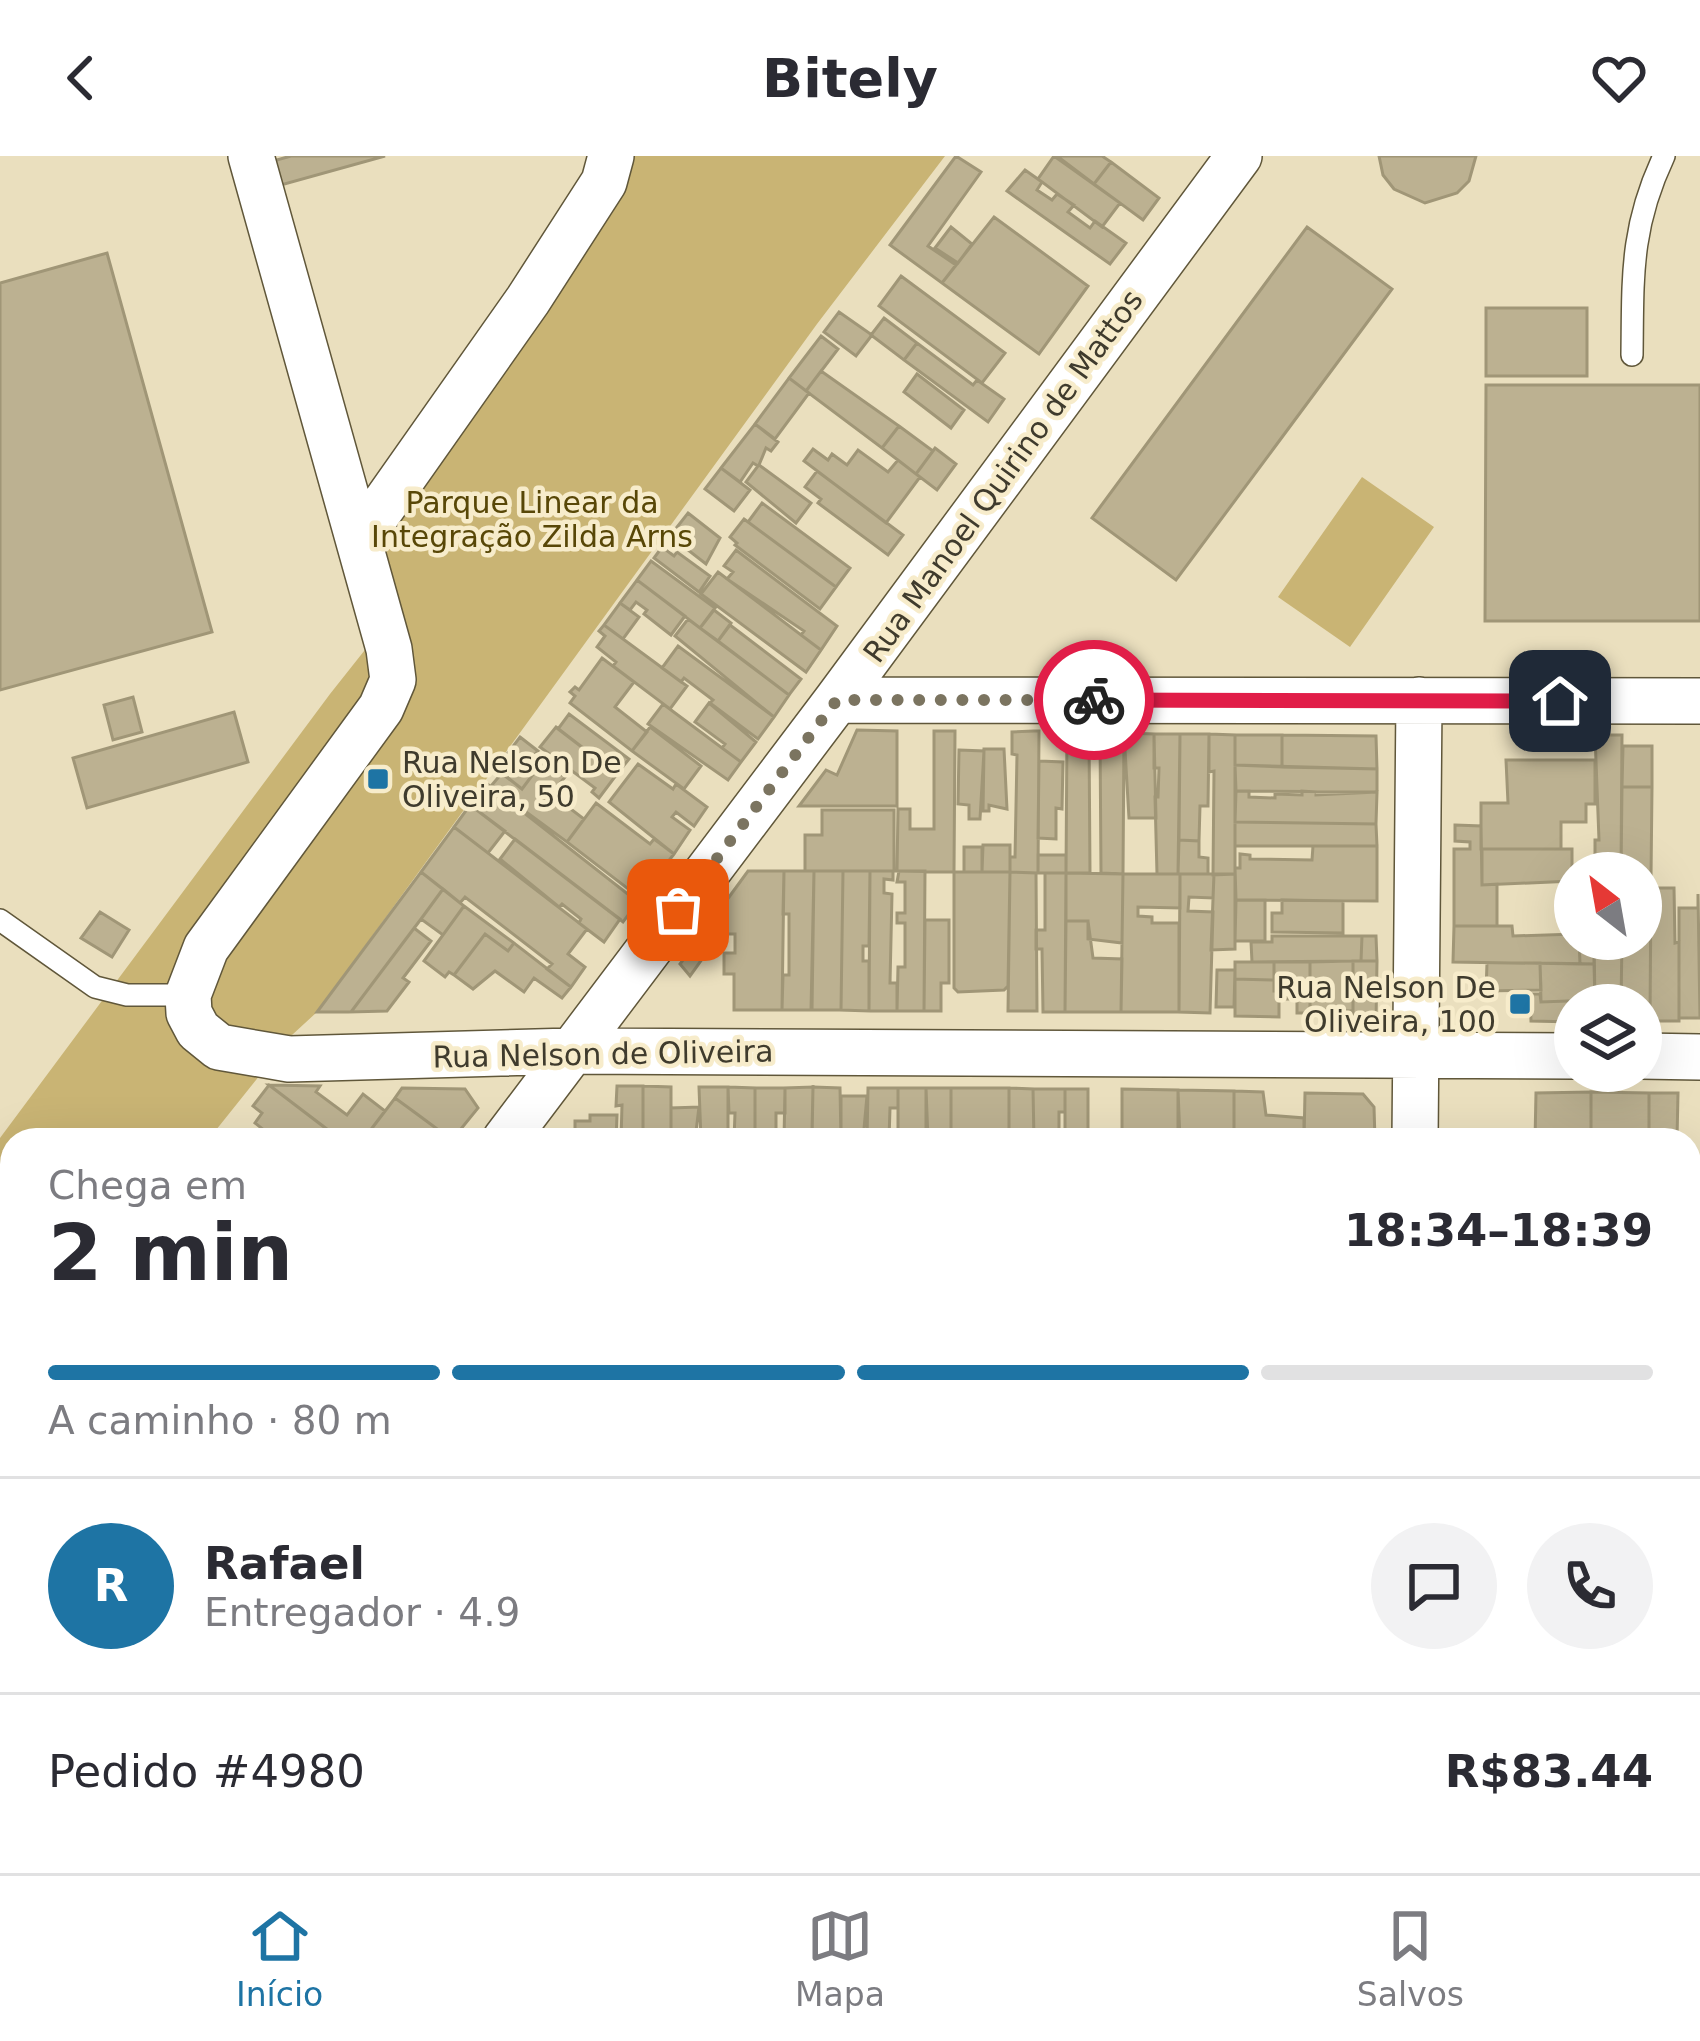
<!DOCTYPE html>
<html lang="pt">
<head>
<meta charset="utf-8">
<style>
  body { margin:0; font-family:"DejaVu Sans",sans-serif; background:#f2f2f3; color:#2b2b33; height:100vh; display:flex; flex-direction:column; font-size:45px; white-space:nowrap }
  * { box-sizing:border-box; margin:0 }
  p { font-size:39px; color:#7c7c81 }
  .icon { flex:none; width:66px; height:66px; fill:none; stroke:currentColor; stroke-width:2; stroke-linecap:round; stroke-linejoin:round }
  .map { position:relative; flex:1; overflow:hidden }
  .sheet { position:absolute; left:0px; top:972px; width:1701px; height:747px; display:flex; flex-direction:column; background:#fff; border-radius:36px 36px 0 0; box-shadow:0 12px 48px #0002 }
  .sheet>* { flex:none }
  .needle { width:78px; rotate:329deg }
  .fabs { position:absolute; left:1554px; top:696px; display:grid; gap:24px }
  .fabs a { display:grid; place-items:center; width:108px; height:108px; border-radius:50%; background:#fff; box-shadow:0 12px 48px #0002; font-size:60px }
  .pin { position:absolute; display:grid; place-items:center; width:102px; height:102px; color:#fff; margin:-51px; border-radius:24px; box-shadow:0 6px 18px #0006 }
  .courier { position:absolute; display:grid; place-items:center; width:120px; height:120px; margin:-60px; border:9px solid #e11d48; border-radius:50%; background:#fff; color:#222; box-shadow:0 3px 15px #0007 }
  .overview em { font-style:normal; font-weight:700 }
  .overview div { display:flex; flex-direction:column-reverse }
  .overview { display:flex; align-items:center; justify-content:space-between; height:204px; padding:0 48px }
  h1 { font-size:78px; font-weight:700; line-height:90px }
  .bar { display:grid; grid-template-columns:repeat(4,1fr); gap:18px 12px; align-content:center; height:144px; padding:0 48px }
  .bar i { height:15px; border-radius:9px; background:#e1e1e2 }
  .bar .selected { background:#1e74a4 }
  .bar p { grid-column:span 4 }
  .line { display:flex; align-items:center; gap:30px; padding:0 48px; border-top:3px solid #e1e1e2 }
  .line div { flex:1 }
  .round { display:grid; place-items:center; flex:none; width:126px; height:126px; border-radius:63px; background:#f2f2f3 }
  header { display:flex; justify-content:space-between; align-items:center; height:156px; padding:0 48px; background:#fff; font-size:54px; font-weight:700 }
  .tabs { display:flex; justify-content:space-around; align-items:center; height:168px; border-top:3px solid #e1e1e2; background:#fff; font-size:33px; color:#7c7c81 }
  .tabs a { display:grid; justify-items:center; gap:6px }
  .tabs .selected { color:#1e74a4 }
  .map>svg:first-child { display:block }
</style>
</head>
<body>
<header><svg class="icon" aria-label="back" viewBox="0 0 24 24"><path d="M15 5l-7 7 7 7"/></svg>Bitely<svg class="icon" aria-label="heart" viewBox="0 0 24 24"><path d="M12 20l-8-8c-3-5 5-10 8-4 3-6 11-1 8 4z"/></svg></header>
<div class="map">
<svg width="1700" height="1717" viewBox="0 0 1700 1717">
  <rect width="100%" height="100%" fill="#eadfbe"/>
  <path fill="#c9b474" d="M635 0H945L817 168 317 856 292 879 208 984H12V1229L0 1244V982L330 538 391 461 381 373 613 56Z
    M1362 321 1434 371 1350 491 1278 441Z
    M35 1707H989V1717H28Z"/>
  <path fill="#bcb191" stroke="#a09677" stroke-width="3" d="M291 0H385L281 29 273 5Z
    M956 0 981 16 928 90 956 109 942 127 890 89Z
    M1054 0 1120 47 1102 71 1038 23Z
    M1057 0H1102L1111 6 1094 28Z
    M1379 0H1476L1469 25 1457 37 1425 47 1394 33 1383 19Z
    M1111 6 1159 42 1143 64 1094 28Z
    M1025 14 1042 26 1037 34 1052 44 1057 38 1074 49 1068 56 1090 72 1095 65 1126 87 1110 108 1007 35Z
    M994 61 1088 130 1039 198 942 127Z
    M951 71 972 88 958 107 935 92Z
    M1307 71 1392 133 1176 424 1092 362Z
    M107 97 212 476 0 534V127Z
    M901 120 1005 197 982 227 879 150Z
    M1486 152H1587V220H1486Z
    M839 156 872 179 856 200 824 176Z
    M884 162 917 187 904 204 871 179Z
    M821 180 838 193 806 235 789 222Z
    M917 187 973 229 977 224 1004 243 988 266 904 204Z
    M821 215 899 270 882 292 806 235Z
    M917 218 964 254 951 272 904 236Z
    M789 222 809 237 775 283 755 268Z
    M1486 229H1700V465H1485Z
    M755 268 778 286 771 295 766 292 759 309 811 347 796 367 746 326 758 310 753 307 740 326 721 312Z
    M899 270 933 295 916 318 882 292Z
    M935 292 956 308 937 334 916 318Z
    M813 293 828 304 832 298 847 309 858 294 888 316 898 304 920 321 886 367 804 305Z
    M721 312 750 334 734 355 705 333Z
    M817 315 903 379 888 399 818 347 821 343 805 331Z
    M762 347 850 412 836 431 748 366Z
    M688 357 720 382 706 408 670 380Z
    M744 363 836 431 820 453 735 389 737 387 730 381Z
    M662 391 674 400 677 396 710 420 699 436 654 402Z
    M736 394 837 470 821 494 801 479 804 475 727 423 733 416 724 410Z
    M651 405 715 452 700 472 637 424Z
    M718 416 821 494 806 516 701 438Z
    M637 424 685 460 671 479 644 458 647 454 636 446 630 454 620 447Z
    M620 447 639 461 623 483 604 469Z
    M714 454 731 467 718 485 700 472Z
    M688 463 789 539 774 561 675 480Z
    M604 469 687 530 670 553 613 510 616 506 597 491 605 480 599 475Z
    M730 469 801 523 789 539 718 485Z
    M678 490 774 561 758 583 710 547 713 544 684 522 681 526 662 512Z
    M602 502 634 526 615 551 647 576 632 595 570 547 575 540 570 536 575 531 579 534Z
    M133 541 142 576 113 584 104 549Z
    M709 547 756 586 741 606 722 592 725 588 695 566Z
    M663 548 741 606 728 624 648 568Z
    M234 556 248 606 87 652 73 602Z
    M569 558 629 603 617 618 558 573Z
    M556 571 617 618 599 642 592 636 595 632 540 591Z
    M650 571 701 610 684 633 632 595Z
    M857 574 897 575V650H799L826 614 837 619Z
    M934 575H955L954 716 897 715 898 653H910V673H934Z
    M1034 575H1039L1038 717 1010 716V701H1015L1017 599 1012 598V576Z
    M1067 576 1089 577 1090 717H1066Z
    M1100 577H1124L1123 718 1101 717Z
    M1124 577 1154 578 1156 662H1129Z
    M1154 578H1180L1178 718H1157L1155 641H1158L1159 612H1154Z
    M1180 578H1209L1208 650H1200L1199 685 1179 684Z
    M1209 578 1235 579V718L1213 719 1214 615 1209 616Z
    M1235 579H1282V611L1235 609Z
    M1282 579 1376 580 1377 613 1282 611Z
    M1595 579H1622L1621 717H1595V684H1599Z
    M520 581 538 595 522 613 531 621 522 633 496 613Z
    M1623 590H1652V631H1622Z
    M984 593H1004L1007 653 989 649V655H983Z
    M959 594 984 595 980 663H969V649L958 648Z
    M1506 604H1595V648H1586V666H1561V693H1481V647H1508Z
    M543 605 565 621 551 638 584 663 567 686 491 630 502 617 522 633Z
    M1039 605 1063 606 1062 653 1056 652V683L1038 682Z
    M638 608 673 633 676 628 707 651 694 670 676 656 672 661 690 674 674 698 609 646Z
    M1235 609 1377 613V636L1236 635Z
    M486 627 638 746 623 766 470 649Z
    M1622 631H1652L1651 721 1621 717Z
    M1236 635H1249V641L1275 642V638L1302 639V635L1316 636V639L1377 636 1376 668 1235 666Z
    M596 647 650 688 654 683 674 698 640 742 567 686Z
    M470 649 505 675 488 697 454 671Z
    M822 654H894V715H805V679H822Z
    M1235 666 1376 668 1377 690H1235Z
    M1455 669 1481 670 1482 729 1497 728V770H1454V693H1470V686L1455 685Z
    M454 671 587 773 568 798 585 811 571 831 547 813 552 808 465 741 460 747 421 716Z
    M515 683 620 763 604 786 579 767 581 763 562 748 559 751 500 703Z
    M1179 684 1199 685V701L1208 702V718H1178Z
    M983 689H1010V716H982Z
    M1313 690H1377V745L1236 744 1235 712H1240V698L1250 699V703L1312 704Z
    M964 691H982V716H964Z
    M1482 693H1572V725L1482 729Z
    M1038 699H1066V717H1038Z
    M748 715H784L782 854H734V818H724V797H735V778H710L719 762 713 763Z
    M784 715H814L811 854H782L783 819H789V758H783Z
    M814 715H843L841 854H812Z
    M843 715H870L869 790H863V805H869V855L841 854Z
    M870 715H893V724L884 723V737L892 738 890 827H897V855H869Z
    M899 715H925L924 855H897L898 811H905V767H897V757H905V726H897Z
    M421 716 443 733 421 763 351 856H317Z
    M954 716H1010L1008 830 1004 834 958 836 954 832Z
    M1010 716 1036 717 1037 855H1008Z
    M1045 717H1066L1065 856H1043L1042 793H1036V774H1045Z
    M1066 717 1123 718 1122 787 1088 783V765H1066Z
    M1123 718H1180V752L1138 751V760L1152 761V767H1179V856H1121Z
    M1180 718H1214L1213 742 1189 741 1188 755 1213 756 1210 857 1179 856Z
    M1214 718H1235V793L1211 794Z
    M1641 721H1651L1650 865 1641 866V849H1621L1622 783H1641Z
    M1651 732H1674L1675 787 1679 786V865H1650Z
    M443 733 464 750 443 779 421 763Z
    M1698 738 1700 862H1679V752H1698Z
    M1236 744H1265V785H1235Z
    M1282 744 1343 745V777L1272 776V757H1282Z
    M464 750 514 787 508 795 485 778 454 819 449 816 445 821 424 805Z
    M100 756 129 774 112 801 81 782Z
    M925 764H949V827H941V855H924Z
    M1066 765H1088L1093 802 1122 803 1121 856H1065Z
    M1454 770H1512L1513 780 1575 778V783H1579L1580 808 1453 806Z
    M414 772 431 785 403 822 409 826 387 855 351 856Z
    M485 778 508 795 514 787 571 831 562 842 534 822 524 836 495 815 473 833 454 819Z
    M701 780 713 788 690 820 680 808Z
    M1272 780H1362L1361 805 1252 806 1251 786H1272Z
    M1362 780H1376L1377 805H1361Z
    M1579 783H1594V808H1580Z
    M1594 783H1622L1621 849H1595Z
    M1353 805H1377L1376 867H1353Z
    M1353 805V855L1310 854V806Z
    M1235 806H1274V824L1235 823Z
    M1274 806H1310V857H1297V843H1279V835H1274Z
    M1487 807H1540L1541 834 1486 835Z
    M1540 807 1594 808 1595 844 1541 846Z
    M1217 814H1235L1234 851H1216Z
    M1235 823 1274 824V835H1279V861L1235 860Z
    M1530 838H1540L1541 846 1595 844V849H1575V866L1531 865Z
    M269 929 336 980 332 984H276L255 967 262 957 253 950Z
    M269 929 320 930 316 936 347 959 363 938 385 955 363 984H341Z
    M617 930H643V984H621L622 949 616 950Z
    M643 930 671 931V984H643Z
    M699 931H728V984H701Z
    M728 931 755 932V984H734L735 957H729Z
    M813 931 840 932 841 984H812Z
    M813 931 812 974H808L807 984H784L785 932Z
    M402 932 465 933 478 952 452 984 395 942Z
    M755 932H785V957H776V984H755Z
    M868 932H898V952H890L889 984H867Z
    M898 932H926V984H902V976H898Z
    M926 932H951V984H928Z
    M951 932H1009V984H960V975H951Z
    M1009 932 1033 933 1034 984H1009Z
    M1033 933H1065V956H1059V984H1034Z
    M1065 933H1088V984H1065Z
    M1122 933 1178 934V980L1122 984Z
    M1178 934 1234 935V984H1180Z
    M1234 935 1263 936 1266 959 1304 962V984H1234Z
    M1591 936V984H1535L1536 937Z
    M1591 936 1649 937V984H1591Z
    M1305 937 1363 938 1374 951 1375 984H1304Z
    M1649 937H1678L1677 984H1649Z
    M841 940H867L863 984H841Z
    M395 942 417 958 452 984H363Z
    M699 951 695 984H671V952Z
    M590 959H617L616 984H575V965H590Z
    M1689 1031 1700 1032V1080H1689Z
    M1691 1322 1700 1323V1432H1690Z
    M0 1427 12 1436V1473L0 1461Z
    M1690 1432H1700V1489H1689Z
    M0 1465 12 1474V1506L0 1496Z
    M0 1545 12 1556V1579L6 1587 0 1582Z
    M1689 1659H1700V1707H1689Z
    M1085 1707H1227V1717H1085Z
    M1259 1707 1367 1708V1717H1259Z
    M1442 1709 1503 1710 1502 1717H1442Z
    M1521 1710 1585 1712V1717H1521Z"/>
  <g fill="none" stroke-linecap="round" stroke-linejoin="round">
    <g stroke="#60573a" stroke-width="24">
      <path id="lane" d="M1632 199C1633 121 1630 72 1664 0
        M0 764 95 831 127 839H188"/>
    </g>
    <g stroke="#60573a" stroke-width="48">
      <path id="street" d="M251 0 389 493 393 524 381 552 206 792 188 839 189 857 198 874 219 891 289 903 572 895 1575 900
        M359 384 528 144 604 26 611 0
        M837 544 1700 545
        M1641 900 1700 901
        M505 984 837 544 1239 0
        M1415 984 1419 544
        M1689 1255 1700 1254
        M0 1657 12 1640
        M1045 1717 1046 1707
        M1419 1717V1707"/>
    </g>
    <use href="#lane" stroke="#fff" stroke-width="21"/>
    <use href="#street" stroke="#fff" stroke-width="45"/>
  </g>
  <g fill="none" stroke-linecap="round" stroke-linejoin="round">
    <path stroke="#7b7460" stroke-width="12" stroke-dasharray="0 21.6" d="M678 754 837 544H1094"/>
    <path stroke="#e11d48" stroke-width="15" d="M1094 544 1560 545"/>
  </g>
  <g fill="#1e74a4" stroke="#f7eccb" stroke-width="4.5">
    <rect x="366" y="611" width="24" height="24" rx="6"/>
    <rect x="1508" y="836" width="24" height="24" rx="6"/>
  </g>
  <g text-anchor="middle" dominant-baseline="central" stroke-width="9" stroke-linejoin="round" paint-order="stroke">
    <g font-size="30" fill="#3f3b2d" stroke="#f7eccb">
      <text transform="translate(1003 320) rotate(-54)">Rua Manoel Quirino de Mattos</text>
      <text transform="translate(603 898) rotate(-1)">Rua Nelson de Oliveira</text>
    </g>
    <g font-size="30" fill="#584707" stroke="#f7eccb">
      <text x="532" y="346">Parque Linear da<tspan x="532" dy="34">Integração Zilda Arns</tspan></text>
    </g>
    <g font-size="30" fill="#3f3b2d" stroke="#f7eccb" text-anchor="start">
      <text x="402" y="606">Rua Nelson De<tspan x="402" dy="34">Oliveira, 50</tspan></text>
      <text x="1496" y="831" text-anchor="end">Rua Nelson De<tspan x="1496" dy="34">Oliveira, 100</tspan></text>
    </g>
  </g>
</svg>
<div class="fabs">
<a><svg class="needle" viewBox="-14 -14 28 28"><path d="M0-13l5 13h-10z" fill="#e53935"/><path d="M0 13l5-13h-10z" fill="#7c7c81"/></svg></a>
<a><svg class="icon" aria-label="layers" viewBox="0 0 24 24"><path d="M12 4l9 5-9 5-9-5zM3 14l9 5 9-5"/></svg></a>
</div>
<div class="pin" style="left:678px;top:754px;background:#ea580c"><svg class="icon" aria-label="bag" viewBox="0 0 24 24"><path d="M5 8h14l-1 12H6zM9 8a3 3 0 0 1 6 0"/></svg></div>
<div class="pin" style="left:1560px;top:545px;background:#1f2937"><svg class="icon" aria-label="home" viewBox="0 0 24 24"><path d="M3 11l9-7 9 7M6 9v11h12V9"/></svg></div>
<div class="courier" style="left:1094px;top:544px"><svg class="icon" aria-label="bike" viewBox="0 0 24 24"><circle cx="6" cy="16" r="4"/><circle cx="18" cy="16" r="4"/><path d="M6 16l4-8h5l3 8M10 8l3 8H6M13 5h3"/></svg></div>
<section class="sheet">
<div class="overview"><div><h1>2 min</h1><p>Chega em</p></div><em>18:34–18:39</em></div>
<div class="bar"><i class="selected"></i><i class="selected"></i><i class="selected"></i><i></i><p>A caminho · 80 m</p></div>
<div class="line" style="height:216px"><b class="round" style="background:#1e74a4;color:#fff">R</b><div><b>Rafael</b><p>Entregador · 4.9</p></div><a class="round"><svg class="icon" aria-label="chat" viewBox="0 0 24 24"><path d="M4 5h16v11H9l-5 4z"/></svg></a><a class="round"><svg class="icon" aria-label="phone" viewBox="0 0 24 24"><path d="M5 4h4l2 5-3 2q2 4 5 5l2-3 5 2v4C11 20 4 13 5 4z"/></svg></a></div>
<div class="line" style="height:156px"><div>Pedido #4980</div><b>R$83.44</b></div>
</section>
</div>
<nav class="tabs">
<a class="selected"><svg class="icon" aria-label="home" viewBox="0 0 24 24"><path d="M3 11l9-7 9 7M6 9v11h12V9"/></svg>Início</a>
<a><svg class="icon" aria-label="map" viewBox="0 0 24 24"><path d="M3 6l6-2 6 2 6-2v14l-6 2-6-2-6 2zM9 4v14M15 6v14"/></svg>Mapa</a>
<a><svg class="icon" aria-label="saved" viewBox="0 0 24 24"><path d="M7 4h10v16l-5-4-5 4z"/></svg>Salvos</a>
</nav>
</body>
</html>
